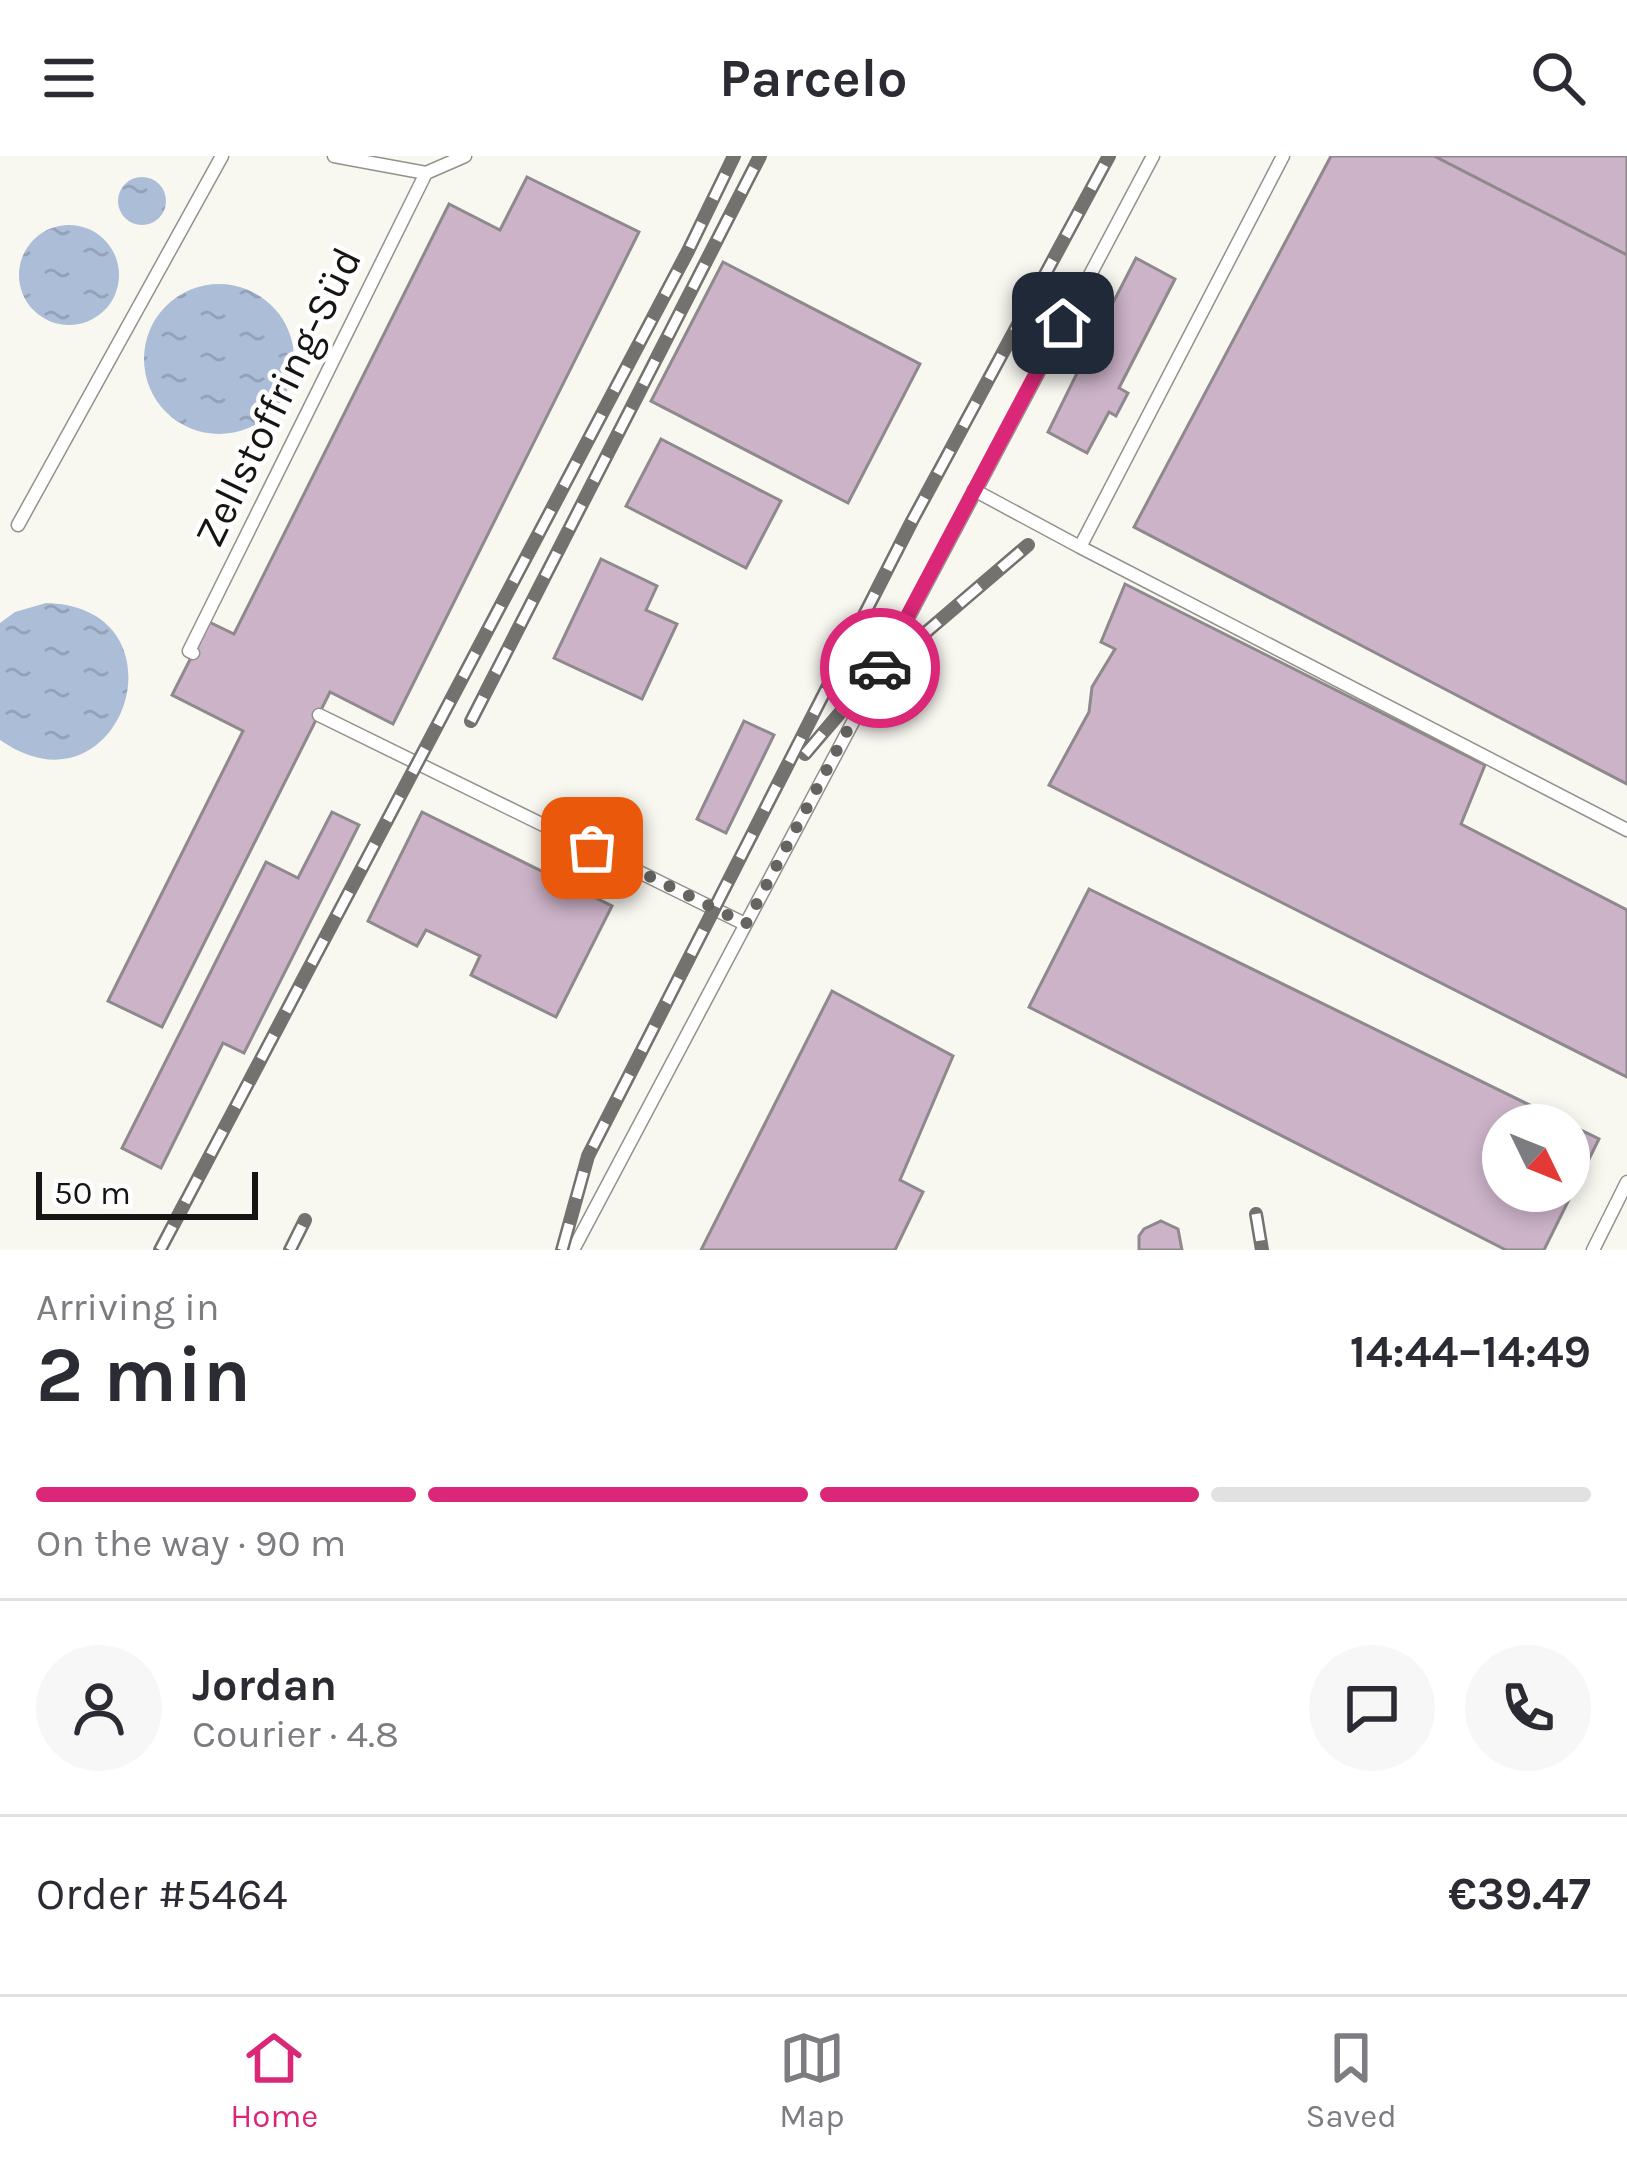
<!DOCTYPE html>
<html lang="en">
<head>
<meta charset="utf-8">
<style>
  body { margin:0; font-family:Karla,sans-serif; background:#f7f7f7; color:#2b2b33; height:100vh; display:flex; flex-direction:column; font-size:45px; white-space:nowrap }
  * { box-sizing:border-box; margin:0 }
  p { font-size:39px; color:#7c7c81 }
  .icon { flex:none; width:66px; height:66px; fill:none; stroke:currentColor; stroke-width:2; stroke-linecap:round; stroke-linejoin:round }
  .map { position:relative; height:1094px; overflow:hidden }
  .side { display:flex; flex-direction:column; background:#fff; flex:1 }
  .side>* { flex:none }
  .needle { width:78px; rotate:133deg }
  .buttons { position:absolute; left:1482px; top:948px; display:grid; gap:24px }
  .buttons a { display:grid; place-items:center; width:108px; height:108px; border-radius:50%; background:#fff; box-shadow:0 6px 18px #0003; font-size:60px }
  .scale { position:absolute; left:36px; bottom:30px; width:222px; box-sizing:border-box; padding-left:12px; border:6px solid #161513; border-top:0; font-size:33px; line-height:42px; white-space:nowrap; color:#161513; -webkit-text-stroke:9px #fff; paint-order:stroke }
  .pin { position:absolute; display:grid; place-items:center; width:102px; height:102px; color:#fff; margin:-51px; border-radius:24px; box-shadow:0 6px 18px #0006 }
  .courier { position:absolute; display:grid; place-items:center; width:120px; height:120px; margin:-60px; border:9px solid #db2777; border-radius:50%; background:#fff; color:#222; box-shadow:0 3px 15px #0007 }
  .overview em { font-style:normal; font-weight:700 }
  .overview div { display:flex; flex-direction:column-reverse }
  .overview { display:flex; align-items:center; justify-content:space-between; height:204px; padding:0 36px }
  h1 { font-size:78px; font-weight:700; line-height:90px }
  .bar { display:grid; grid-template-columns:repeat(4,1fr); gap:18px 12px; align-content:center; height:144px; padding:0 36px }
  .bar i { height:15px; border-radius:9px; background:#e1e1e2 }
  .bar .on { background:#db2777 }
  .bar p { grid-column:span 4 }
  .line { display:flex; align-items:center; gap:30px; padding:0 36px; border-top:3px solid #e1e1e2 }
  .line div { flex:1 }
  .round { display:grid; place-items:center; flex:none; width:126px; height:126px; border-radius:63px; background:#f7f7f7 }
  header { display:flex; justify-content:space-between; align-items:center; height:156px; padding:0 36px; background:#fff; font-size:54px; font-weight:700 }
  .tabs { display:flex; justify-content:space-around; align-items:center; height:168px; border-top:3px solid #e1e1e2; background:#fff; font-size:33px; color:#7c7c81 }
  .tabs a { display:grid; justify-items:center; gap:6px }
  .tabs .on { color:#db2777 }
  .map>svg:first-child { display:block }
</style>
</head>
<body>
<header><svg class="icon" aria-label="menu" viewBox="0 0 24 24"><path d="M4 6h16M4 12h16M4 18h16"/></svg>Parcelo<svg class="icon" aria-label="search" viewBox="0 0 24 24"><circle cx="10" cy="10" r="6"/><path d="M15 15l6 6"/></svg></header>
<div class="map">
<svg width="1627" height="1094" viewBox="0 0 1627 1094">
  <defs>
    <pattern id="water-ripples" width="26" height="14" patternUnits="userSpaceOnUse" patternTransform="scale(3)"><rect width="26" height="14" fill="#acbed7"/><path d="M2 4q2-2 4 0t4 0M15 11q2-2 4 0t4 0" fill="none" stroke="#93a2b8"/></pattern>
  </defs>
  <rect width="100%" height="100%" fill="#f8f7f0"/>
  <path fill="url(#water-ripples)" d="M118 45a24 24 0 1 1 48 0a24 24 0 1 1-48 0Z
    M19 119a50 50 0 1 1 100 0a50 50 0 1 1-100 0Z
    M144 203a75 75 0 1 1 150 0a75 75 0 1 1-150 0Z
    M46 447C193 451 122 669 0 584V467L15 456Z"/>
  <path fill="#ccb3c8" stroke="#8e898d" stroke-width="3" fill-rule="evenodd" d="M1331 0H1434L1627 99V628L1134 371Z
    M1434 0H1627V99Z
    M527 21 639 76 393 568 330 536 162 871 108 845 243 575 172 539 209 466 234 478 449 48 500 74Z
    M1136 102 1175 123 1119 232 1128 237 1116 260 1109 256 1087 297 1048 276 1086 199 1082 189 1086 179 1098 176Z
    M723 106 920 208 848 347 651 245Z
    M661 283 781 345 746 412 626 350Z
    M601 403 657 430 646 454 677 468 642 543 554 502Z
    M1125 428 1485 609 1461 668 1627 754V921L1049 629 1089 556 1092 531 1115 493 1101 486Z
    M744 565 774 579 726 677 697 663Z
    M332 656 359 669 244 897 223 887 161 1012 122 992 266 706 298 722Z
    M422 656 612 750 556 861 471 819 480 800 426 774 417 790 368 765Z
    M1089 733 1599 983 1544 1094H1506L1029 851ZM1503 969H1569V1035H1503Z
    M832 835 953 900 900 1024 923 1036 895 1094H701Z
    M1161 1065 1178 1073 1182 1094H1139V1080L1144 1073Z"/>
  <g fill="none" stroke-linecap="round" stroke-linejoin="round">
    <g stroke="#93918b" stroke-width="15">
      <path id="service" d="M334 0 426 17
        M1283 0 1080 391 1627 674
        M426 17 465 0
        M974 334 1080 391
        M18 369 222 0
        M193 497 189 495 426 17
        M319 559 745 768
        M573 1094 1153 0
        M1593 1094 1627 1026"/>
    </g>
    <use href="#service" stroke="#fff" stroke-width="12"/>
    <g stroke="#73726e" stroke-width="14">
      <path id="rail" d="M471 565 760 0
        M805 598 862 531 1028 389
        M1256 1058 1262 1094
        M160 1094 688 95 734 0
        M290 1094 305 1064
        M562 1094 588 1000 912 365 1109 0"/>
    </g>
    <use href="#rail" stroke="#fff" stroke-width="9" stroke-dasharray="27" stroke-linecap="butt"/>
  </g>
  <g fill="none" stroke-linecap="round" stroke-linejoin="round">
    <path stroke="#656460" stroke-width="12" stroke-dasharray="0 21.6" d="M592 692 746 768 880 512"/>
    <path stroke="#db2777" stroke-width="15" d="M880 512 1063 167"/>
  </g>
  <g text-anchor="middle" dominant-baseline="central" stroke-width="9" stroke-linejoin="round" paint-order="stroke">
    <g font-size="42" fill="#161513" stroke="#fff">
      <text transform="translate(278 241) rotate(-64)">Zellstoffring-Süd</text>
    </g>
  </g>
</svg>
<div class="buttons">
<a><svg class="needle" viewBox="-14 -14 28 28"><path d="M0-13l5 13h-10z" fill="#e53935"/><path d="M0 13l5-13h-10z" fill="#7c7c81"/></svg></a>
</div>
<div class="scale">50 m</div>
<div class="pin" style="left:592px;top:692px;background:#ea580c"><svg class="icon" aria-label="bag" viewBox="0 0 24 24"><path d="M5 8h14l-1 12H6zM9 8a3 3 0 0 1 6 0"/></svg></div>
<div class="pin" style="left:1063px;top:167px;background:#1f2937"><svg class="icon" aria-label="home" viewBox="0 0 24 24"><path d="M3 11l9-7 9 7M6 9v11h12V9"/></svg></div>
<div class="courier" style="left:880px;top:512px"><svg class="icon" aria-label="car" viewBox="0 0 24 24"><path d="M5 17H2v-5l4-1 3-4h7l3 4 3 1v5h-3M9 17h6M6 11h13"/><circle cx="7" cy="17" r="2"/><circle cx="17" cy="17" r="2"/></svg></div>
</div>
<section class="side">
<div class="overview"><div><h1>2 min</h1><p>Arriving in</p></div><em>14:44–14:49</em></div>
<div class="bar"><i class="on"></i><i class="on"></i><i class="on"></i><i></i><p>On the way · 90 m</p></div>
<div class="line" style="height:216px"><a class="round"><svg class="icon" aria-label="person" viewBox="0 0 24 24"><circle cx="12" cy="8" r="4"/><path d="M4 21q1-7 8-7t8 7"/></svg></a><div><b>Jordan</b><p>Courier · 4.8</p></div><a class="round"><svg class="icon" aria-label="chat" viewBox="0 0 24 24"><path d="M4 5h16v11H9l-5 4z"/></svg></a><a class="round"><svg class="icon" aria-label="phone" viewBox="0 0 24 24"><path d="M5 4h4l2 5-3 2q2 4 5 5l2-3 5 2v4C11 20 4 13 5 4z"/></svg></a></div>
<div class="line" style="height:156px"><div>Order #5464</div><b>€39.47</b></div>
</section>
<nav class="tabs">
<a class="on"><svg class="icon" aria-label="home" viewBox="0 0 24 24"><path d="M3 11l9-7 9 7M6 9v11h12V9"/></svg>Home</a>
<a><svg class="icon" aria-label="map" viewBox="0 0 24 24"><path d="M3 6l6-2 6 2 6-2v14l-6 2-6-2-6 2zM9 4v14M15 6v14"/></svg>Map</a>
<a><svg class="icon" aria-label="saved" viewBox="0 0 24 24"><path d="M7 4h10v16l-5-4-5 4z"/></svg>Saved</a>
</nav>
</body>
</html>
